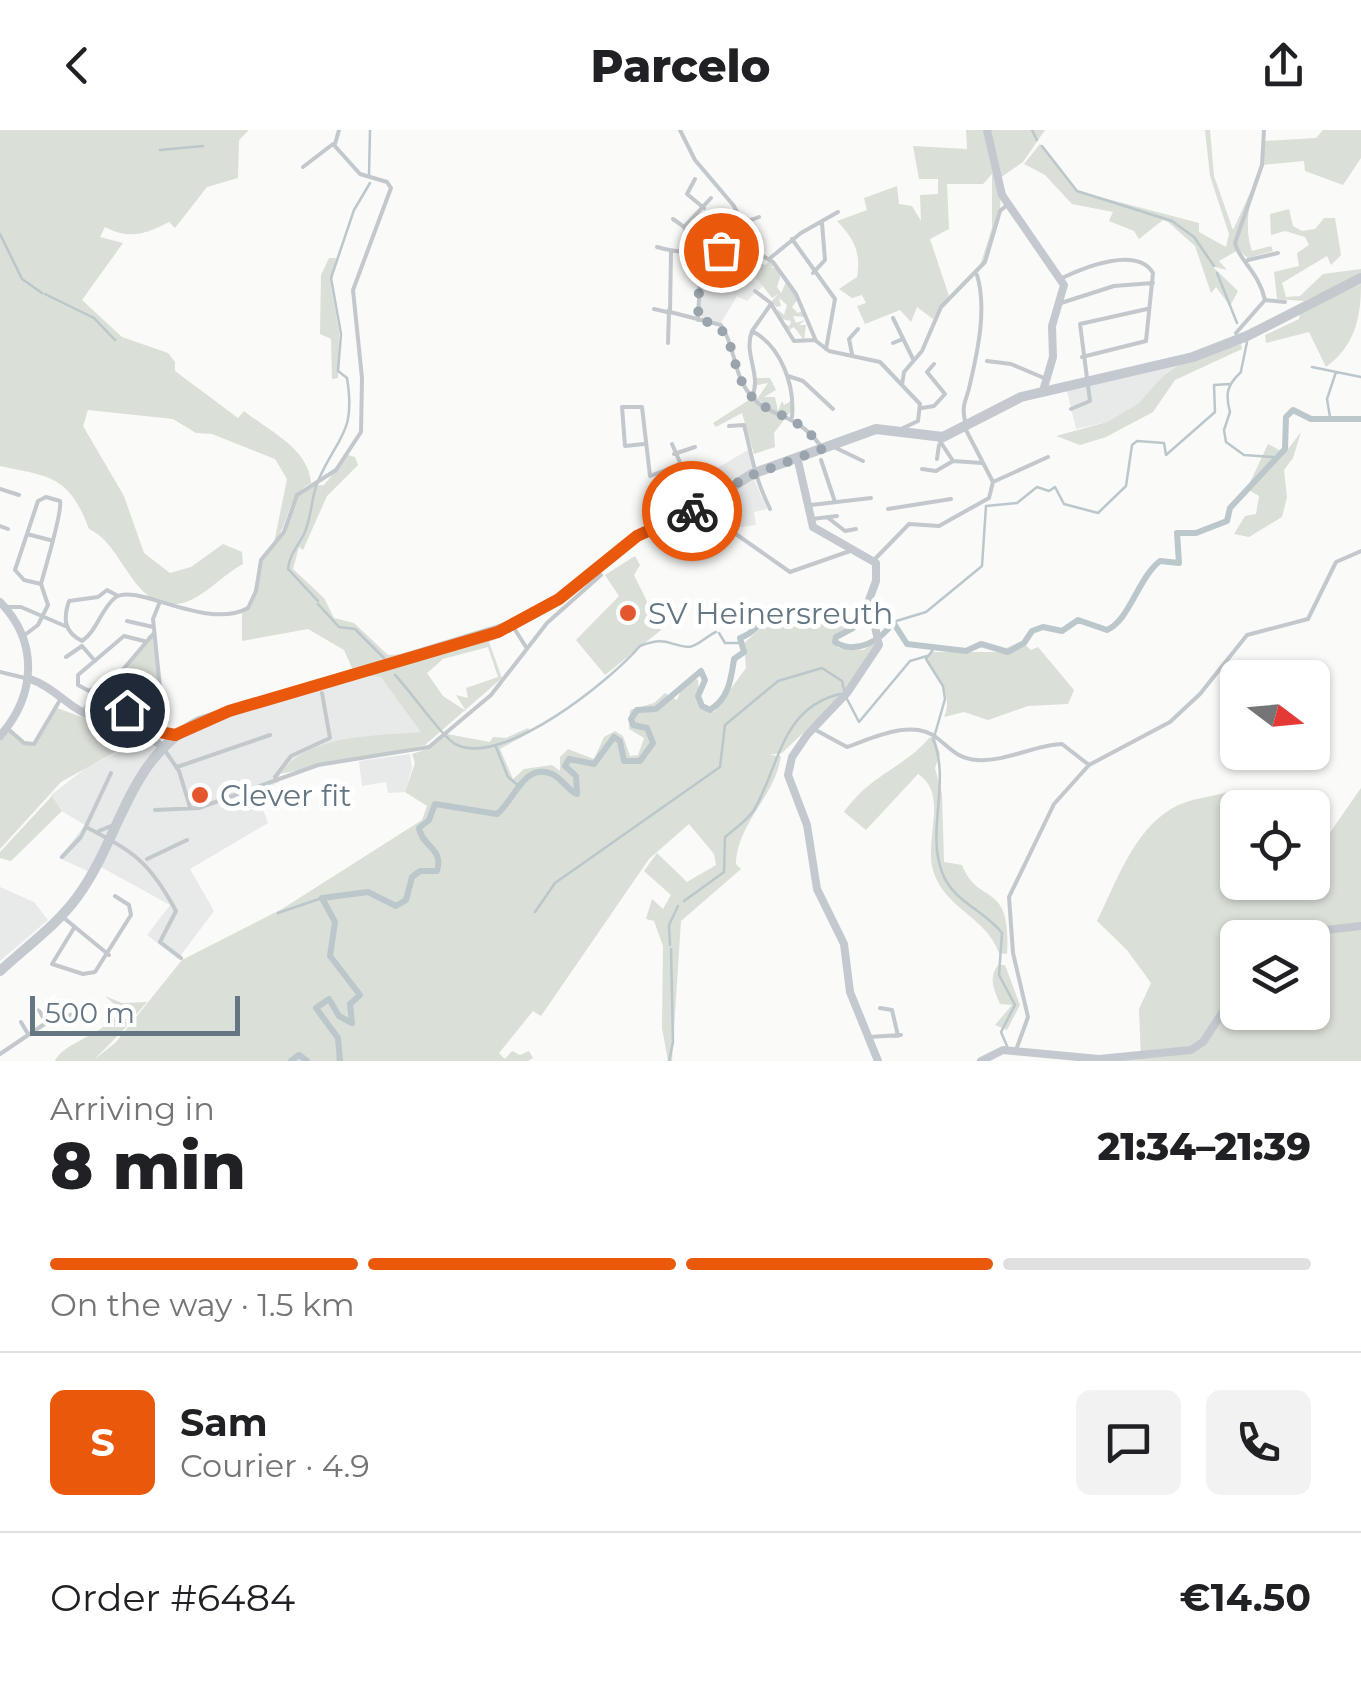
<!DOCTYPE html>
<html lang="en">
<head>
<meta charset="utf-8">
<style>
  body { margin:0; font-family:Montserrat,sans-serif; background:#f2f2f2; color:#202124; height:100vh; display:flex; flex-direction:column; font-size:38px; white-space:nowrap }
  * { box-sizing:border-box; margin:0 }
  p { font-size:32px; color:#757577 }
  .icon { flex:none; width:55px; height:55px; fill:none; stroke:currentColor; stroke-width:2; stroke-linecap:round; stroke-linejoin:round }
  .map { position:relative; height:931px; overflow:hidden }
  .details { display:flex; flex-direction:column; background:#fff; flex:1 }
  .details>* { flex:none }
  .needle { width:65px; rotate:106deg }
  .controls { position:absolute; left:1220px; top:530px; display:grid; gap:20px }
  .controls a { display:grid; place-items:center; width:110px; height:110px; border-radius:15px; background:#fff; box-shadow:0 2px 8px #0004; font-size:50px }
  .scale { position:absolute; left:30px; bottom:25px; width:210px; box-sizing:border-box; padding-left:10px; border:5px solid #657683; border-top:0; font-size:28px; line-height:35px; white-space:nowrap; color:#657683; -webkit-text-stroke:8px #fff; paint-order:stroke }
  .pin { position:absolute; display:grid; place-items:center; width:85px; height:85px; color:#fff; margin:-42px; border:5px solid #fff; border-radius:50%; box-shadow:0 2px 10px #0007 }
  .courier { position:absolute; display:grid; place-items:center; width:100px; height:100px; margin:-50px; border:8px solid #ea580c; border-radius:50%; background:#fff; color:#222; box-shadow:0 2px 12px #0007 }
  .head em { font-style:normal; font-weight:800 }
  .head div { display:flex; flex-direction:column-reverse }
  .head { display:flex; align-items:center; justify-content:space-between; height:170px; padding:0 50px }
  h1 { font-size:65px; font-weight:800; line-height:75px }
  .bar { display:grid; grid-template-columns:repeat(4,1fr); gap:15px 10px; align-content:center; height:120px; padding:0 50px }
  .bar i { height:12px; border-radius:8px; background:#e0e0e0 }
  .bar .active { background:#ea580c }
  .bar p { grid-column:span 4 }
  .line { display:flex; align-items:center; gap:25px; padding:0 50px; border-top:2px solid #e0e0e0 }
  .line div { flex:1 }
  .round { display:grid; place-items:center; flex:none; width:105px; height:105px; border-radius:15px; background:#f2f2f2 }
  header { display:flex; justify-content:space-between; align-items:center; height:130px; padding:0 50px; background:#fff; font-size:45px; font-weight:800 }
  .map>svg:first-child { display:block }
</style>
</head>
<body>
<header><svg class="icon" aria-label="back" viewBox="0 0 24 24"><path d="M15 5l-7 7 7 7"/></svg>Parcelo<svg class="icon" aria-label="share" viewBox="0 0 24 24"><path d="M12 15V3M7 8l5-5 5 5M5 13v7h14v-7"/></svg></header>
<div class="map">
<svg width="1361" height="931" viewBox="0 0 1361 931">
  <rect width="100%" height="100%" fill="#fafaf8"/>
  <path fill="#e8e9e9" d="M736 137 751 142 765 154 747 171 737 166 721 193 701 188 700 161 710 143Z
    M1183 232 1139 273 1107 292 1076 299 1067 261Z
    M748 320 753 331 751 343 767 379 754 382 756 395 725 399 699 376 675 385 653 351 679 338 688 355Z
    M373 545 381 547 395 563 421 602 358 608 303 623 280 644 279 652 257 663 268 693 190 739 214 781 178 829 147 805 170 775 99 736 94 744 59 728 85 695 63 682 51 665 86 638 127 617 133 604 126 591 128 584 161 561 162 598 154 605 167 616 203 594Z
    M410 624 412 638 405 662 388 663 386 652 362 656 359 631Z
    M0 757 34 772 48 790 0 831Z"/>
  <path fill="#dadfd7" fill-rule="evenodd" d="M0 0H249L239 10 238 48 207 57 175 98 169 92C146 104 129 110 105 97L100 107 123 113 82 170 122 207 168 223 175 232V241L238 288 244 281C267 300 309 318 311 353 286 365 290 393 274 413L287 349 275 329 212 304 196 303 173 289 88 280 83 296 124 366 144 423 170 443 191 437 223 414 242 422 243 434C224 444 204 467 183 473 134 485 124 414 89 399 69 346 52 347 0 336Z
    M966 0H986C1002 65 1011 80 978 142L992 98V44L983 54H947L949 99 930 109 949 166 933 189 917 177 911 192 900 180 865 194 857 176 866 173 862 165 852 168 839 159 857 147C861 121 854 109 837 91L867 80 864 68 897 56 899 74 912 76 921 91 920 65 938 64V49H919L913 16 967 19Z
    M989 0H1045L1023 32 1000 48Z
    M1205 0H1210L1214 46 1233 100 1255 52C1249 75 1244 98 1252 121L1271 116 1273 121 1248 128 1238 120 1219 131 1227 140 1212 136 1238 161 1230 176 1216 157 1211 163 1195 116 1168 92 1163 90 1139 109 1134 101 1109 91 1113 82 1072 74 1045 45 1024 34 1040 14 1077 61 1199 93V102L1226 117 1229 104 1210 46Z
    M1323 0H1361V28L1343 55 1305 41 1304 31 1263 35 1264 11 1316 8Z
    M1289 79 1293 96 1302 101 1315 99 1324 88H1335L1341 125 1331 135 1327 126 1282 153 1286 167 1300 166 1323 144 1361 139V145L1304 171 1277 169 1274 142 1299 136 1297 123 1309 115 1305 107 1285 101 1271 105 1270 84Z
    M739 123 764 128 758 132 765 135 770 130 774 135 771 138 776 137 781 144 777 157 781 163 786 152 798 169 792 177 798 183 802 181 804 187 793 186 796 193 805 190 799 195H806L804 210 794 197 789 200 785 194 790 196 791 191 782 189 777 179 784 185 787 175 779 168 781 176 776 177 772 171 778 164 772 168 752 142 737 136Z
    M329 128H336L331 156 339 202 338 248 332 249 331 209 320 204 321 145Z
    M1361 154C1361 190 1354 216 1326 237L1309 202 1266 213 1265 205 1299 189 1300 182Z
    M1241 214 1242 219 1175 250 1153 282 1106 307 1080 315 1056 306 1107 292 1139 273 1162 247 1183 232Z
    M757 248H770L776 260 764 267H775L778 281 782 271 784 275 791 271V281L774 303 775 317 754 324 742 283 716 297 713 293 752 268 768 277 757 269 768 253 757 255Z
    M1301 302 1293 328 1284 340 1287 367 1282 387 1249 407 1234 404 1245 386 1256 384 1259 366 1247 359 1268 314 1285 323Z
    M348 325 355 327 358 335 327 366 303 420 299 417 293 439 324 468 334 488 354 493 388 525 407 524 353 540 344 520 308 499 242 511V482L249 478 262 431 285 403 298 366 311 356 324 355Z
    M635 426 640 435 634 445 661 500 605 545 576 510 619 466 605 445Z
    M828 483 850 496 834 505 838 518 863 520 878 511 847 561 782 623 769 625 781 626C775 667 737 693 736 734L741 739 681 791 672 931H668L662 898 663 816 654 791 646 789 652 769 663 779 671 765 644 741 657 723 687 752 716 735 714 724 689 694 649 729 541 886 533 881 499 923 505 929 512 921 520 925 529 921 533 928 528 931H55C62 913 103 906 121 880L105 866 122 873 147 872 135 886 128 884 119 888 134 889 94 930 116 912 182 830 282 779 422 690 427 676 405 662 415 633 412 624 430 618 447 604 490 612 493 607 506 608 528 598 531 602 500 619 513 649 524 639 552 635 560 641V627L568 619 594 629 604 607 615 601 623 606 630 626 638 625 644 608 629 599 630 580 654 573 665 563 677 570 682 558 694 548 698 550 700 578 714 582 746 538 744 513 770 490Z
    M508 500 512 501 489 512 502 548 425 615 280 644C307 604 376 606 421 602L381 547 361 545ZM488 517 498 547 466 558 468 568 456 565 466 581 443 566 427 543 443 529Z
    M149 505H153L159 557 148 563 146 560 157 556 154 551 134 562 137 568 143 562 145 565 132 574 136 569 133 563 114 573 119 578 105 579 111 587 122 584 118 589 80 581 92 565 129 536Z
    M1021 511 1031 520 1038 517 1074 560 1068 574 1028 576 988 590 964 582 944 587C953 568 940 548 927 532L931 522H998Z
    M57 578 115 599 113 608H127L126 616 61 652 0 719V606L7 598 24 613 34 614Z
    M930 607 935 608 940 624 935 638 942 664 944 732 962 735C978 777 1012 749 1007 824L999 823C986 786 944 779 933 740 924 709 949 664 918 644L866 700 844 682C872 643 903 639 930 607Z
    M1361 658V931H1100L1141 929 1139 879 1151 853 1127 820 1097 791C1116 753 1133 702 1171 679 1188 668 1213 667 1232 661L1238 752H1312L1313 727ZM1238 808H1312V882H1238Z
    M52 666 62 681 11 731 0 728V722Z
    M998 835H1005L1020 875 1007 900 995 895 1012 875 1000 874C994 860 988 848 998 835Z"/>
  <g fill="none" stroke-linecap="round" stroke-linejoin="round">
    <path stroke="#bbc7cb" stroke-width="2.5" d="M1032 0 1037 10
      M1042 16 1077 61 1172 91 1194 107 1214 136
      M160 20 203 16
      M369 45 370 0
      M0 104 22 149 42 163
      M1217 143 1237 193
      M45 164 94 188 115 210
      M1312 237 1361 247
      M1241 241 1247 212
      M1241 242C1227 255 1225 264 1230 282L1224 300 1226 312 1244 325 1273 327
      M1330 287 1327 269 1336 242
      M318 471 288 439C290 423 297 418 304 404 312 387 311 367 318 351 338 305 356 304 347 248L338 241 341 204 331 148 354 80 370 53
      M318 474 339 497 355 499 384 528
      M893 492 926 482 982 436 986 376 1017 373 1037 357 1049 361 1055 357 1064 374 1098 383 1126 356 1132 315 1137 311 1164 313 1166 325 1215 282 1214 255 1229 254
      M719 503 725 513H739
      M935 517 926 529 943 556 945 569 935 604
      M395 545C410 560 443 609 457 615 505 636 611 550 640 516 667 506 667 515 688 517 698 517 706 506 716 502
      M847 569 859 592 910 531 927 526
      M933 609C951 652 926 700 942 742 952 771 984 780 1002 803L999 845 1015 875 1001 902 1007 916
      M496 617 508 647 520 657
      M1247 752V757
      M684 771 724 742 725 707C734 699 747 691 754 680 780 635 781 578 840 564
      M535 782 555 753 720 637 725 595 778 551 822 538 842 551 844 560
      M278 783 322 768
      M670 815 669 795 678 776
      M669 931 673 912 671 819"/>
    <path stroke="#bbc7cb" stroke-width="6" d="M291 931 299 925 307 931
      M340 931 338 908 316 878 329 869 339 886 352 893 350 874 360 865 330 826 335 792 322 768 368 762 396 776 406 770 412 747 420 741H437C444 718 422 717 419 698L429 690 435 674 497 684C514 671 524 632 552 644 563 649 567 660 577 664L576 646 565 636 569 629 594 634 614 607 620 611 624 631H640L653 613 647 598 633 595 631 589 637 580 656 579 701 541 705 550 698 566 702 576 710 580C729 568 731 549 734 529L744 522 740 508C754 503 756 496 767 488 785 475 814 481 835 482L853 498 836 507 835 512C856 525 881 511 893 492L907 514 966 521 981 514 1008 522 1024 513 1032 501 1043 497 1062 501 1078 490 1107 500C1129 491 1138 448 1160 431L1179 433 1177 403H1196L1227 391 1230 378 1285 319 1286 287 1293 280 1311 289H1361"/>
    <path stroke="#c3c8cc" stroke-width="4" d="M680 0 695 30 734 76 756 122 773 132 796 164 816 211 829 221 880 232 920 274 918 291 901 299
      M1264 0 1262 35 1235 113C1238 129 1259 142 1265 170
      M335 14 339 0
      M695 49 687 64 704 78
      M743 93 759 87
      M680 94 673 89 684 97
      M721 104 736 80
      M792 109 835 169 826 219
      M657 117C691 127 721 120 756 122
      M671 121 670 182 721 195C737 219 732 247 754 269 772 288 795 282 820 315
      M684 123 688 104 684 97 711 68
      M769 129 801 103 838 82
      M1248 130 1278 123
      M813 143 825 130 822 93
      M1062 148C1085 137 1137 116 1153 143L1146 211 1082 227
      M755 161 772 174
      M1061 173 1114 156 1153 153
      M654 179 667 182
      M893 188 913 229
      M698 190 701 126
      M752 201C743 224 762 245 752 267
      M1236 203 1265 170 1285 172
      M668 213 669 180
      M893 213 903 209
      M852 224 849 209 858 199
      M987 231 1011 234 1044 248
      M788 246 803 251 833 279
      M902 255 904 242 922 221 941 177 985 132 1000 81 1007 75
      M922 278 934 276 945 264 927 242 934 234
      M1071 279 1090 271 1080 194 1147 179
      M792 287C795 255 781 216 752 201L771 174 794 211 815 210
      M965 291C961 274 967 270 970 254 978 220 987 178 977 145
      M729 296 744 295C753 330 754 346 770 379
      M938 308 953 331
      M644 314 625 316 622 277H642L650 346 679 335
      M672 314 698 374
      M836 318 863 331
      M674 324 695 317
      M937 329 939 315
      M821 330 835 372
      M922 339 936 341 953 331 982 333
      M993 352 1048 327
      M0 359 19 365
      M46 367 60 371C63 381 45 438 41 454L24 450 15 440 38 371Z
      M811 375 871 368
      M888 379 951 369
      M703 381 790 442 850 421
      M827 387 845 401 856 399
      M812 389 837 386
      M0 396 8 399
      M27 404 50 410
      M874 430 909 394 939 396 989 368 993 352 966 300
      M118 466 107 460 98 467 69 471C63 489 64 502 82 511 98 500 101 478 116 467 137 453 207 501 248 478L256 461 261 430 284 402 297 365 336 340 361 302 362 248 353 160 391 58 387 52 360 44 333 14 303 37
      M5 477H21L65 496
      M127 491 153 497
      M512 495 526 517
      M22 507 38 495 48 475 41 454
      M144 511 124 506 78 545V555L89 561 121 542 154 503
      M82 516 95 531
      M66 527 82 516
      M0 542 25 548
      M120 593 128 579 160 557 153 489 159 474
      M7 598 24 613 34 614 60 570
      M812 598 847 617C873 608 913 588 937 608 951 619 958 629 977 630 1006 632 1034 615 1062 614L1089 635
      M164 619 179 641 190 677
      M177 637 270 605
      M275 647 291 626 330 608 322 563
      M155 680 199 678 318 635 429 617 491 565 547 493 601 445
      M86 697C134 722 149 731 176 781L160 812 181 828
      M99 701 111 696
      M62 727 81 707 111 643
      M147 729 187 710
      M64 788 109 825
      M74 798 52 834 83 844 95 842 131 785 129 775 115 766
      M60 876 62 887
      M880 878 892 880 898 906
      M39 880 46 893
      M21 892 28 904
      M869 907 901 905
      M1016 920 1028 887 1013 823 1009 767 1054 674 1089 635 1170 592 1200 564 1247 505 1308 489 1336 432 1361 421
      M0 924 46 893 83 881"/>
    <path stroke="#c3c9ce" stroke-width="8" d="M987 0 1002 65 1064 155 1052 196 1053 227 1043 261
      M798 331 813 397 876 433V451L869 470 879 515 847 563 807 605 792 627 788 645 807 695 817 759 844 814 850 862 878 931
      M0 472C39 512 36 565 0 606
      M30 549C54 557 68 577 90 586 116 596 142 597 162 617
      M1306 808 1317 801 1361 796
      M981 931 1003 920 1099 929 1191 920 1203 912 1238 859"/>
    <path stroke="#c3c9ce" stroke-width="10" d="M0 841C26 817 58 794 78 766 122 705 127 629 199 591L512 495 559 469 641 403 701 377 752 344 876 299 943 307 1021 267 1193 227 1247 206 1361 148"/>
  </g>
  <g fill="none" stroke-linecap="round" stroke-linejoin="round">
    <path stroke="#99a4ac" stroke-width="10" stroke-dasharray="0 18" d="M692 381 747 347 822 319C797 280 767 288 748 262 726 232 740 195 698 190L700 129 721 120"/>
    <path stroke="#ea580c" stroke-width="12" d="M127 580 120 594 175 605 229 581 498 502 559 469 637 406 692 381"/>
  </g>
  <g fill="#e4572e" stroke="#fff" stroke-width="4">
    <circle cx="628" cy="483" r="10"/>
    <circle cx="200" cy="665" r="10"/>
  </g>
  <g text-anchor="middle" dominant-baseline="central" stroke-width="10" stroke-linejoin="round" paint-order="stroke">
    <g font-size="30" fill="#657683" stroke="#fff" text-anchor="start">
      <text x="648" y="483">SV Heinersreuth</text>
      <text x="220" y="665">Clever fit</text>
    </g>
  </g>
</svg>
<div class="controls">
<a><svg class="needle" viewBox="-14 -14 28 28"><path d="M0-13l5 13h-10z" fill="#e53935"/><path d="M0 13l5-13h-10z" fill="#757577"/></svg></a>
<a><svg class="icon" aria-label="locate" viewBox="0 0 24 24"><circle cx="12" cy="12" r="6"/><path d="M12 2v4M12 18v4M2 12h4M18 12h4"/></svg></a>
<a><svg class="icon" aria-label="layers" viewBox="0 0 24 24"><path d="M12 4l9 5-9 5-9-5zM3 14l9 5 9-5"/></svg></a>
</div>
<div class="scale">500 m</div>
<div class="pin" style="left:721px;top:120px;background:#ea580c"><svg class="icon" aria-label="bag" viewBox="0 0 24 24"><path d="M5 8h14l-1 12H6zM9 8a3 3 0 0 1 6 0"/></svg></div>
<div class="pin" style="left:127px;top:580px;background:#1f2937"><svg class="icon" aria-label="home" viewBox="0 0 24 24"><path d="M3 11l9-7 9 7M6 9v11h12V9"/></svg></div>
<div class="courier" style="left:692px;top:381px"><svg class="icon" aria-label="bike" viewBox="0 0 24 24"><circle cx="6" cy="16" r="4"/><circle cx="18" cy="16" r="4"/><path d="M6 16l4-8h5l3 8M10 8l3 8H6M13 5h3"/></svg></div>
</div>
<section class="details">
<div class="head"><div><h1>8 min</h1><p>Arriving in</p></div><em>21:34–21:39</em></div>
<div class="bar"><i class="active"></i><i class="active"></i><i class="active"></i><i></i><p>On the way · 1.5 km</p></div>
<div class="line" style="height:180px"><b class="round" style="background:#ea580c;color:#fff">S</b><div><b>Sam</b><p>Courier · 4.9</p></div><a class="round"><svg class="icon" aria-label="chat" viewBox="0 0 24 24"><path d="M4 5h16v11H9l-5 4z"/></svg></a><a class="round"><svg class="icon" aria-label="phone" viewBox="0 0 24 24"><path d="M5 4h4l2 5-3 2q2 4 5 5l2-3 5 2v4C11 20 4 13 5 4z"/></svg></a></div>
<div class="line" style="height:130px"><div>Order #6484</div><b>€14.50</b></div>
</section>
</body>
</html>
